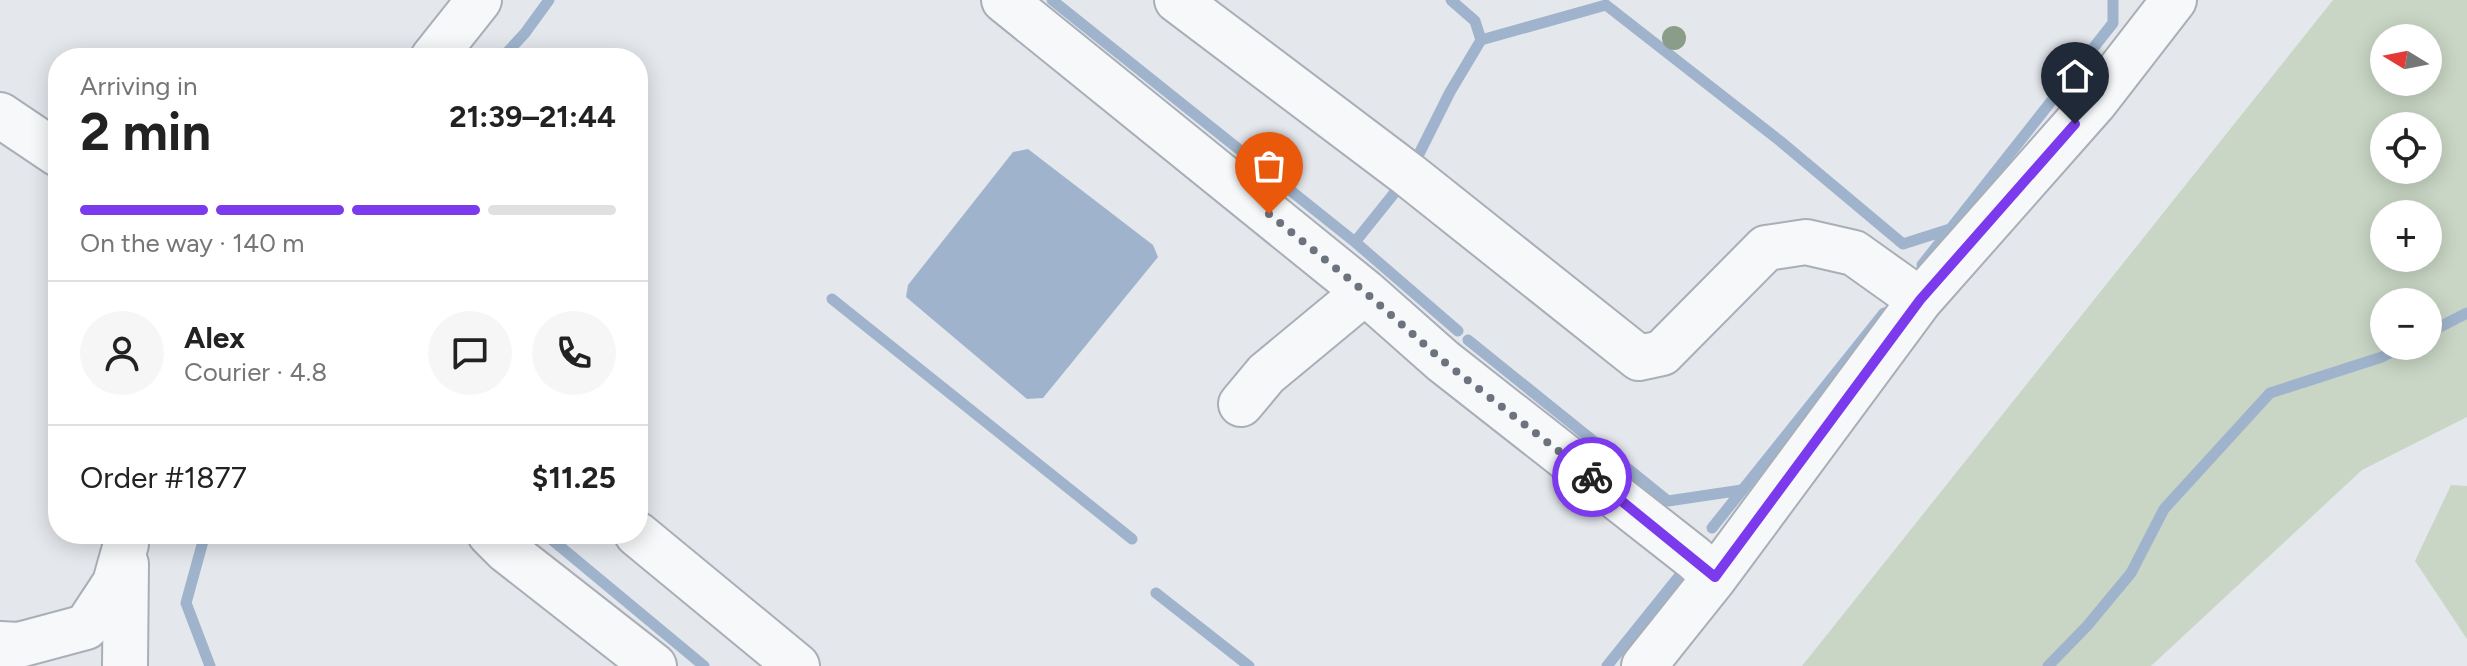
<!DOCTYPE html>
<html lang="en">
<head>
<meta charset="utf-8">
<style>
  body { margin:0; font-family:Figtree,sans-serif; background:#f6f6f6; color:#222; height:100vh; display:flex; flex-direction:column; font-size:30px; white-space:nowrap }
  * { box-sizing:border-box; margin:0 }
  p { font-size:26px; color:#767676 }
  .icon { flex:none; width:44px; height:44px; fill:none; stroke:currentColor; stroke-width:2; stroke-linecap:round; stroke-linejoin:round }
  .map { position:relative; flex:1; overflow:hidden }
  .drawer { position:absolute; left:48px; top:48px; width:600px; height:496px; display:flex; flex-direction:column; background:#fff; border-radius:32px; box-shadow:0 4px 20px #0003 }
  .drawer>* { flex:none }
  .needle { width:52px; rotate:280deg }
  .controls { position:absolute; left:2370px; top:24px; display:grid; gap:16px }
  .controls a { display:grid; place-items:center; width:72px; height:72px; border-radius:50%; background:#fff; box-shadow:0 4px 20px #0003; font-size:40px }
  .pin { position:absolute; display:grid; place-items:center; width:68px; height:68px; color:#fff; margin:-82px -34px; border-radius:50% 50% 50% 0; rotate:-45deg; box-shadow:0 0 8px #0007 }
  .pin .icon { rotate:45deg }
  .courier { position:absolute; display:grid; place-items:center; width:80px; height:80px; margin:-40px; border:6px solid #7c3aed; border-radius:50%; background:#fff; color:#222; box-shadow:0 2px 10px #0007 }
  .headline em { font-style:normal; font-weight:700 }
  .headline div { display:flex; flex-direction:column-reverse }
  .headline { display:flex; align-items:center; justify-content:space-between; height:136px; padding:0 32px }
  h1 { font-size:52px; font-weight:700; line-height:60px }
  .bar { display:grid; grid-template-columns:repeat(4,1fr); gap:12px 8px; align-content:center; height:96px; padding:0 32px }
  .bar i { height:10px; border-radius:6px; background:#e0e0e0 }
  .bar .on { background:#7c3aed }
  .bar p { grid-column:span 4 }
  .line { display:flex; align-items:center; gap:20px; padding:0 32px; border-top:2px solid #e0e0e0 }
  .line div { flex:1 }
  .round { display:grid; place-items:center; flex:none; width:84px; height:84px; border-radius:42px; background:#f6f6f6 }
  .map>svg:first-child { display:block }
</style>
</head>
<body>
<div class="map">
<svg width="2467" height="666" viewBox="0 0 2467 666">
  <rect width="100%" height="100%" fill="#e4e7ec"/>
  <path fill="#c9d6c5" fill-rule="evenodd" d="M2333 0H2467V417L2362 470 2151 666H1802ZM2384 38H2428V82H2384ZM2384 126H2428V170H2384ZM2384 214H2428V258H2384ZM2384 302H2428V346H2384Z
    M2451 485 2467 486V639L2415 561Z"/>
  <path fill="#9fb4cc" d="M1028 149 1153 245 1158 257 1043 398 1027 399 906 297 908 285 1013 152Z"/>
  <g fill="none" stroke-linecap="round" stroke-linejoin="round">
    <path stroke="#9fb4cc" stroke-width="11" d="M1052 0 1355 242 1458 331
      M1481 40 1606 5 1780 141 1903 244 1950 229
      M502 58 525 33 549 0
      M1413 166 1450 92 1481 40 1475 21 1451 0
      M1355 242 1404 181
      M1922 265 2113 23V0
      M832 299 1132 539
      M2428 333 2467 313
      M1468 340 1668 501 1742 490
      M1712 528 1884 313
      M205 534 186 603 210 666
      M545 534 704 666
      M1156 593 1249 666
      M1607 666 1689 564
      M2048 666 2087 626 2131 573 2164 509 2270 393 2382 357 2403 346"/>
    <g stroke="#a9aeb7" stroke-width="48">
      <path id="minor" d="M1004 0 1365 292
        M1177 0 1409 175 1639 358 1662 353 1766 248 1806 242 1854 253 1920 300
        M433 58 479 0
        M0 115 58 154
        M1241 404 1266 374 1365 292 1443 361 1694 558 1715 577
        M490 534 506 550 654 666
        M637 534 797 666
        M0 644 19 645 86 627 115 583 126 544
        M125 666 126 564
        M1644 666 1715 577 1920 300 2095 102 2174 0"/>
    </g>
    <use href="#minor" stroke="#f7f8fa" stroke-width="44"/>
  </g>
  <circle fill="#899d89" cx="1674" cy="38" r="12"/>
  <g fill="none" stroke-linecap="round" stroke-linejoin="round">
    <path stroke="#6c737f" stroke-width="8" stroke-dasharray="0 14.4" d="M1269 214 1365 292 1443 361 1592 477"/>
    <path stroke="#7c3aed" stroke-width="10" d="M1592 477 1715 577 1920 300 2075 124"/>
  </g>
</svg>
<div class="controls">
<a><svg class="needle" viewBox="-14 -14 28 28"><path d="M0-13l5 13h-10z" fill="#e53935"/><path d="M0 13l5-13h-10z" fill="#767676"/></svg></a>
<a><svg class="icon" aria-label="locate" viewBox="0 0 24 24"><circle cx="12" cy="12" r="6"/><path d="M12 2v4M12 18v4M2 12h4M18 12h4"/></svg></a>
<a>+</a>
<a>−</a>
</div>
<div class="pin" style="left:1269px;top:214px;background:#ea580c"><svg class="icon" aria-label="bag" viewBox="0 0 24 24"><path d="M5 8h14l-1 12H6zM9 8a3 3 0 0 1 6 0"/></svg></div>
<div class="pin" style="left:2075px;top:124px;background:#1f2937"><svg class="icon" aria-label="home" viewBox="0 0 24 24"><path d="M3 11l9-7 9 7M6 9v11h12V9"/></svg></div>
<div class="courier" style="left:1592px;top:477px"><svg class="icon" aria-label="bike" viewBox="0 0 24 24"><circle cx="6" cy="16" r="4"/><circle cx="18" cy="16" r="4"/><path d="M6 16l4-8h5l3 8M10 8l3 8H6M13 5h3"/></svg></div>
<section class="drawer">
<div class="headline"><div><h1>2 min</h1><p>Arriving in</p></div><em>21:39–21:44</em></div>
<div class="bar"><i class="on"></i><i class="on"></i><i class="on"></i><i></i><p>On the way · 140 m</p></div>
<div class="line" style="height:144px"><a class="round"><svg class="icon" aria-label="person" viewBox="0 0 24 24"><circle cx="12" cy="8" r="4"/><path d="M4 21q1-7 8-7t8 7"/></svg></a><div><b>Alex</b><p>Courier · 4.8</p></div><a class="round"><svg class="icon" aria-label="chat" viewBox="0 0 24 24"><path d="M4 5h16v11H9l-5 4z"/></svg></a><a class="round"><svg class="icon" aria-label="phone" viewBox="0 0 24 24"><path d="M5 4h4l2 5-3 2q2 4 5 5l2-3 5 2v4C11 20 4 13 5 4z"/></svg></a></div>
<div class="line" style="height:104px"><div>Order #1877</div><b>$11.25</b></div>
</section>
</div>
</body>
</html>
